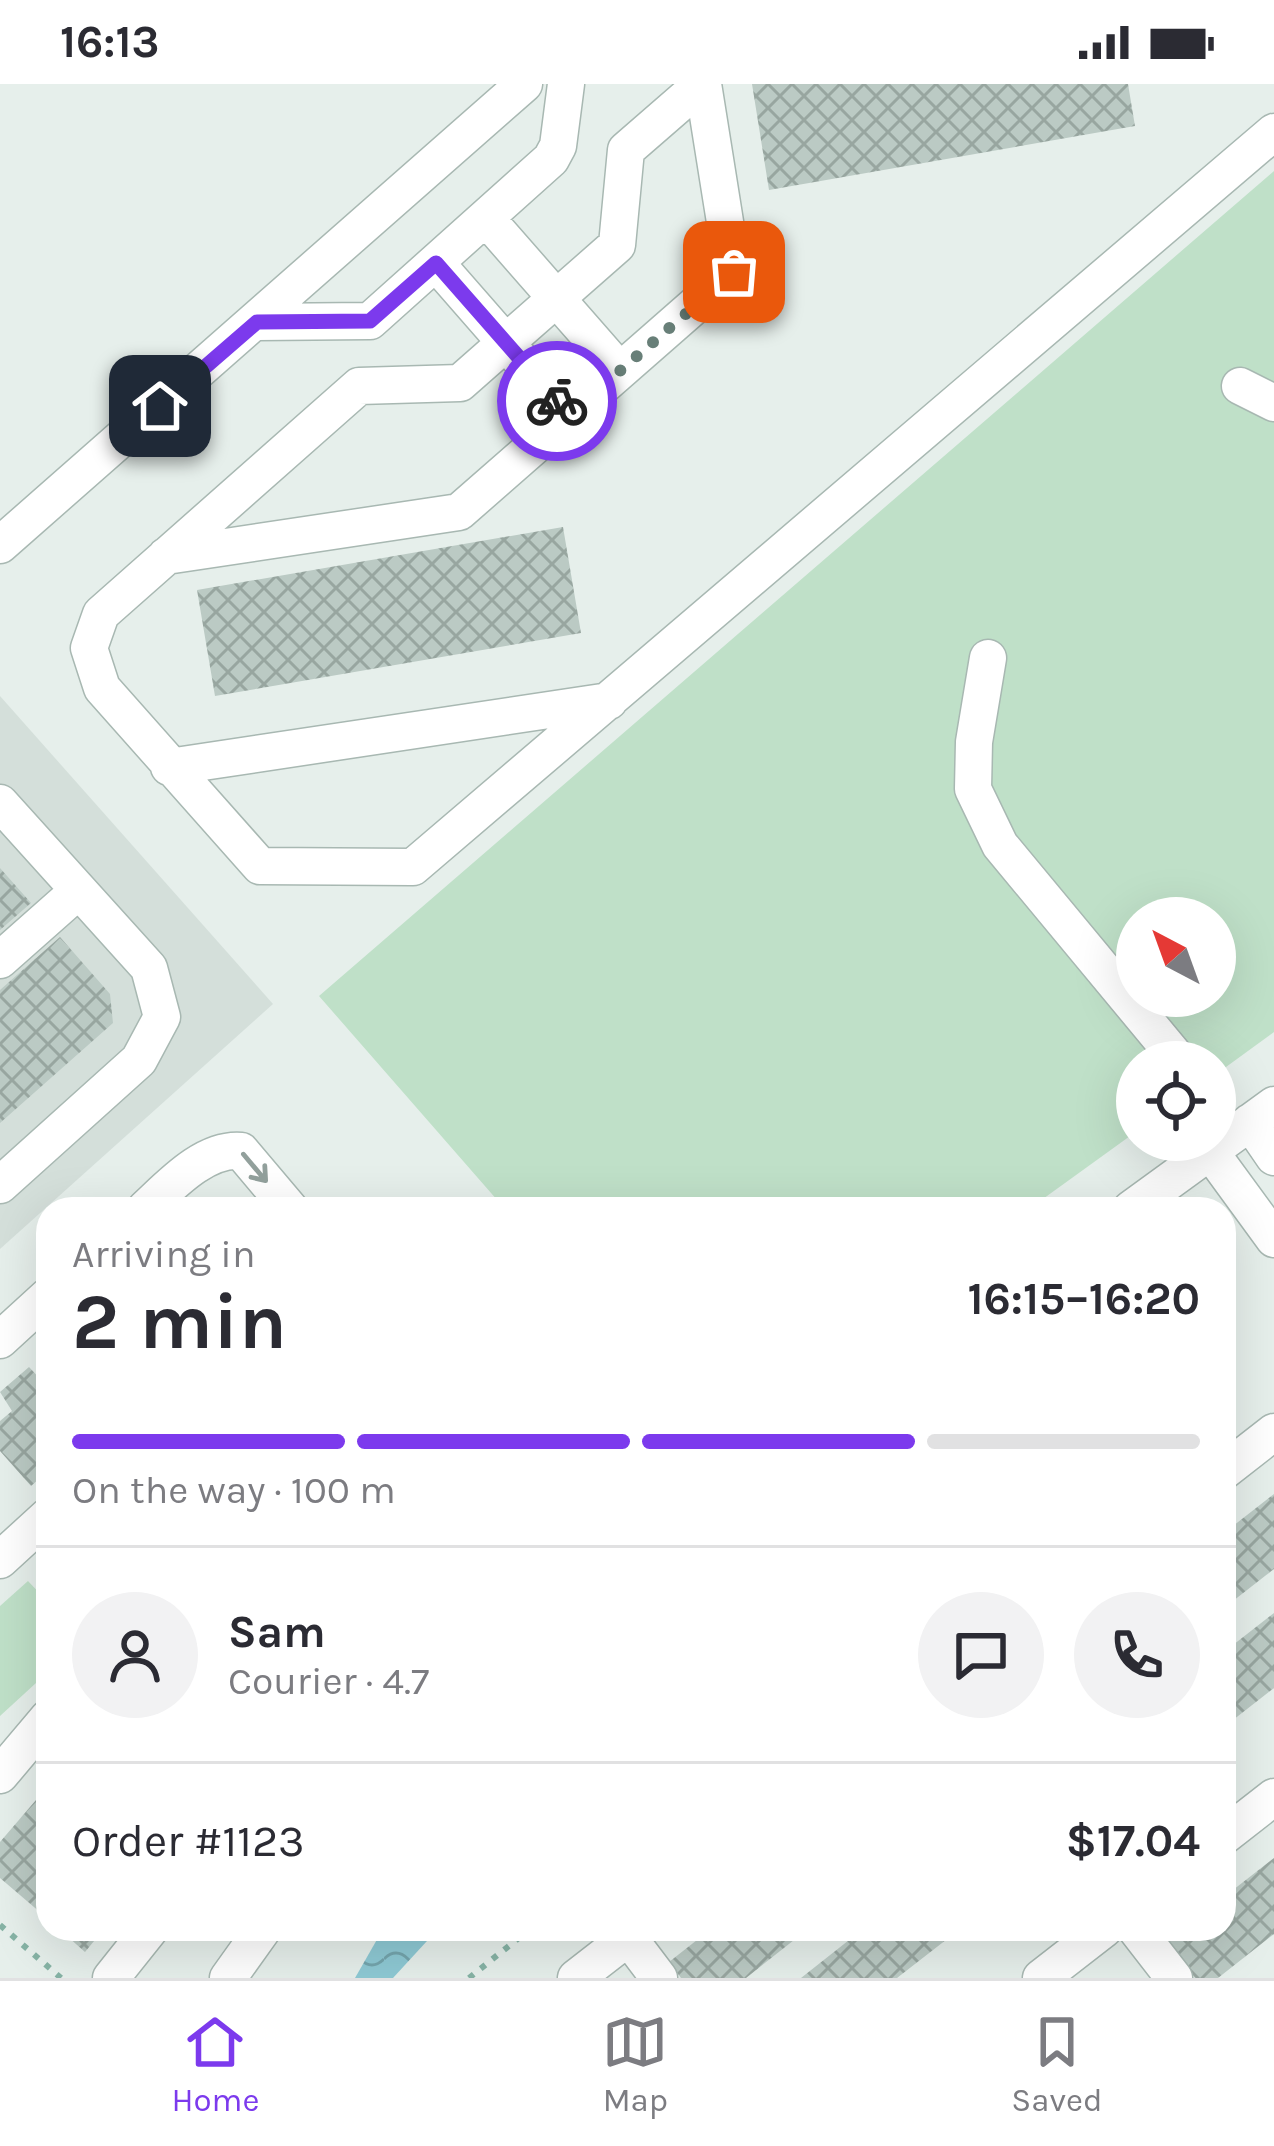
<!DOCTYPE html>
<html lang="en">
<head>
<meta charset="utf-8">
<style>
  body { margin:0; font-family:Karla,sans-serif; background:#f2f2f3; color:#2b2b33; height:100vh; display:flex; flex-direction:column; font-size:45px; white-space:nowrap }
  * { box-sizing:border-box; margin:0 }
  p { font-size:39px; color:#7c7c81 }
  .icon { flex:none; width:66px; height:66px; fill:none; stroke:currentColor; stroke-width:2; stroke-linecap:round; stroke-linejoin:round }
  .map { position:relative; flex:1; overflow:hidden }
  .drawer { position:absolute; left:36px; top:1113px; width:1200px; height:744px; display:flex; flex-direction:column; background:#fff; border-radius:36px; box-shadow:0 12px 48px #0002 }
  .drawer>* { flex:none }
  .needle { width:78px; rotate:319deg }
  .tools { position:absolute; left:1116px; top:813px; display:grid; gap:24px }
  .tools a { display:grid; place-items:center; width:120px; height:120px; border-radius:50%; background:#fff; box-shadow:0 12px 48px #0002; font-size:60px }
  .pin { position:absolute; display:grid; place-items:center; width:102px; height:102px; color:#fff; margin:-51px; border-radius:24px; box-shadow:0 6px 18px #0006 }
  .courier { position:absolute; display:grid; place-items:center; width:120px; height:120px; margin:-60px; border:9px solid #7c3aed; border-radius:50%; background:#fff; color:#222; box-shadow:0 3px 15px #0007 }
  .headline em { font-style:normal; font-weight:700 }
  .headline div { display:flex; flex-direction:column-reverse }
  .headline { display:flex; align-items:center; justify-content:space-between; height:204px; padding:0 36px }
  h1 { font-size:78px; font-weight:700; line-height:90px }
  .bar { display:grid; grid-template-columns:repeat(4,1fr); gap:18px 12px; align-content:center; height:144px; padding:0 36px }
  .bar i { height:15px; border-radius:9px; background:#e1e1e2 }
  .bar .current { background:#7c3aed }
  .bar p { grid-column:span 4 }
  .line { display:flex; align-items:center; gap:30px; padding:0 36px; border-top:3px solid #e1e1e2 }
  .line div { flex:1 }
  .round { display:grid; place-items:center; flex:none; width:126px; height:126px; border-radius:63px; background:#f2f2f3 }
  .status { display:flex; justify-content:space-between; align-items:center; height:84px; padding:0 60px; background:#fff; direction:ltr }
  .status svg { height:33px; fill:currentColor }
  .tab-bar { display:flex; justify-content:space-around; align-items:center; height:168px; border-top:3px solid #e1e1e2; background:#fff; font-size:33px; color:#7c7c81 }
  .tab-bar a { display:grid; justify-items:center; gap:6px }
  .tab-bar .current { color:#7c3aed }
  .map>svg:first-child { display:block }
</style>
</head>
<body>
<div class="status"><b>16:13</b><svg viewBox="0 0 49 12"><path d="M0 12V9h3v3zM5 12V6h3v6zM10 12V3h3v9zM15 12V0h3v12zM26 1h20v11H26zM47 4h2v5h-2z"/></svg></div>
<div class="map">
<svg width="1274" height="1894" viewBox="0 0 1274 1894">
  <defs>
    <pattern id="water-waves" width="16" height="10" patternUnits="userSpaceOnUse" patternTransform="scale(3)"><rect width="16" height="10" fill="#8ec9d4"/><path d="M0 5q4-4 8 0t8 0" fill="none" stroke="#74a5ad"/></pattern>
    <pattern id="building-cross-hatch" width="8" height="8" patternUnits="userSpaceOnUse" patternTransform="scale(3)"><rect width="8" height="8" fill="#bbcac4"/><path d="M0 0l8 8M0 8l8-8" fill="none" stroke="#98a6a0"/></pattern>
  </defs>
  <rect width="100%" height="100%" fill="#e6efeb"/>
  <path fill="#d4dfda" d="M0 612 273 920 0 1165Z"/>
  <path fill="#bfe0c8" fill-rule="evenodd" d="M1274 87V948L1215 991V978H1137V1047L1029 1125H505L319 912ZM1137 834H1215V912H1137Z
    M28 1497 48 1518V1588L0 1632V1522Z"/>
  <path fill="url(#water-waves)" d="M383 1845H438L393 1894H355Z"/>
  <path fill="url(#building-cross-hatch)" d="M752 0H1128L1135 42 769 106Z
    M563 443 581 549 215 612 197 506Z
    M0 784 31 819 0 846Z
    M60 853 110 910 113 939 0 1039V906Z
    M29 1283 44 1299 48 1296V1387L31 1402 0 1367V1337L12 1327 0 1308Z
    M1274 1410V1485L1224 1524V1449Z
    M1274 1529V1604L1224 1643V1568Z
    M48 1702V1835L0 1794V1758Z
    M1274 1774V1850L1218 1894H1195L1167 1858 1183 1845H1224V1813Z
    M59 1845H104L85 1868Z
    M711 1845H808L746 1894H681L669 1878Z
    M863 1845H960L897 1894H801Z"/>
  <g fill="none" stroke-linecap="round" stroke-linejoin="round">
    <g stroke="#a8b8b2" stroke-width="39">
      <path id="minor" d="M702 0 626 66 617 161 460 299 359 302 101 530 89 564 102 604 260 782 413 783 1274 48
        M486 134 620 287
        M436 179 569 331
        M257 238 370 237 551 75 558 62 566 0
        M1240 302 1274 319
        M0 461 524 0
        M166 472 459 428 733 188 703 0
        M988 574 974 658 973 705 1000 761 1180 978
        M169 683 609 617
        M0 719 149 884 162 933 139 976 0 1101
        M0 876 78 807
        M1250 1038 1274 1073
        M1209 1066 1274 1155
        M145 1125C170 1102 204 1064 241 1067L290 1125
        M1131 1125 1274 1021
        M0 1256 48 1212
        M1224 1387 1274 1348
        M0 1476 48 1432
        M0 1691 48 1634
        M1224 1752 1274 1713
        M1136 1845 1174 1894
        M628 1853 659 1894
        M111 1894 150 1845
        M228 1894 263 1845
        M576 1894 639 1845
        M1041 1894 1104 1845"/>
    </g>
    <path stroke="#86b3a5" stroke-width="6" stroke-dasharray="6 9" stroke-linecap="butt" d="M0 1841 61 1894
      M469 1894 530 1845"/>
    <use href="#minor" stroke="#fff" stroke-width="36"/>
  </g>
  <defs><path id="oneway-shaft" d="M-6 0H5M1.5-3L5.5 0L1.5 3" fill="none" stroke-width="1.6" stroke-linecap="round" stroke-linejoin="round" transform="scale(3)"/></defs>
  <use stroke="#92a09c" href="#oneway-shaft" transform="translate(255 1084) rotate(50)"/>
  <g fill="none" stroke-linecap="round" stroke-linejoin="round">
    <path stroke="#687f78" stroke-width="12" stroke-dasharray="0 21.6" d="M557 317 569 331 734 188"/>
    <path stroke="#7c3aed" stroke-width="15" d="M160 322 257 238 370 237 436 179 557 317"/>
  </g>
</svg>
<div class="tools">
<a><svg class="needle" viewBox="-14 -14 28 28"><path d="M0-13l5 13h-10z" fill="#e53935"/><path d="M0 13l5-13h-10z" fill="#7c7c81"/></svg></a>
<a><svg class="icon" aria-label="locate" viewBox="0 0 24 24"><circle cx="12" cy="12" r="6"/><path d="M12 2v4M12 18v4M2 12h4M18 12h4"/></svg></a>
</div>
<div class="pin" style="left:734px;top:188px;background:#ea580c"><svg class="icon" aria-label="bag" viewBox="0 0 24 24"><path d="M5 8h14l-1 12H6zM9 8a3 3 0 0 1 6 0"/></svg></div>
<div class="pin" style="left:160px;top:322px;background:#1f2937"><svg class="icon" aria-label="home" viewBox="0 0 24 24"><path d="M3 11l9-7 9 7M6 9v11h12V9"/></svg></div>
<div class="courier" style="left:557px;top:317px"><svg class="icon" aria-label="bike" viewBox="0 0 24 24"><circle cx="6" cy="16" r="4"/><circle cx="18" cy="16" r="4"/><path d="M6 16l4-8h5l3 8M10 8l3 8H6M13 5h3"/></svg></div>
<section class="drawer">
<div class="headline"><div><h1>2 min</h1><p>Arriving in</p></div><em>16:15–16:20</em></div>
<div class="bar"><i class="current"></i><i class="current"></i><i class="current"></i><i></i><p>On the way · 100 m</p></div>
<div class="line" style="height:216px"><a class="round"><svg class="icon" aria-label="person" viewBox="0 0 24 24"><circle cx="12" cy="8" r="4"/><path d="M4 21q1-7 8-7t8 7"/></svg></a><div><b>Sam</b><p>Courier · 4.7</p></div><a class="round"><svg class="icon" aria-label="chat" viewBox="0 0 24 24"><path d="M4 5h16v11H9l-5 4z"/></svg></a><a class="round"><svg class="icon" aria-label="phone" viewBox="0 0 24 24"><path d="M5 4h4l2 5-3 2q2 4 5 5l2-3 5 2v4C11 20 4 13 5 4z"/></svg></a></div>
<div class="line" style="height:156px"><div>Order #1123</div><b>$17.04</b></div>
</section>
</div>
<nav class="tab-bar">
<a class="current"><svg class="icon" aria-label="home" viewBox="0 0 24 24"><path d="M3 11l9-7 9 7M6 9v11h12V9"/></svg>Home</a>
<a><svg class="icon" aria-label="map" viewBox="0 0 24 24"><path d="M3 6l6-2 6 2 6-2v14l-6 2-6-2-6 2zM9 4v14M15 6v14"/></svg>Map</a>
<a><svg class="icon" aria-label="saved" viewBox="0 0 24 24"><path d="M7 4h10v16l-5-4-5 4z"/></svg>Saved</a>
</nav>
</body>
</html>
